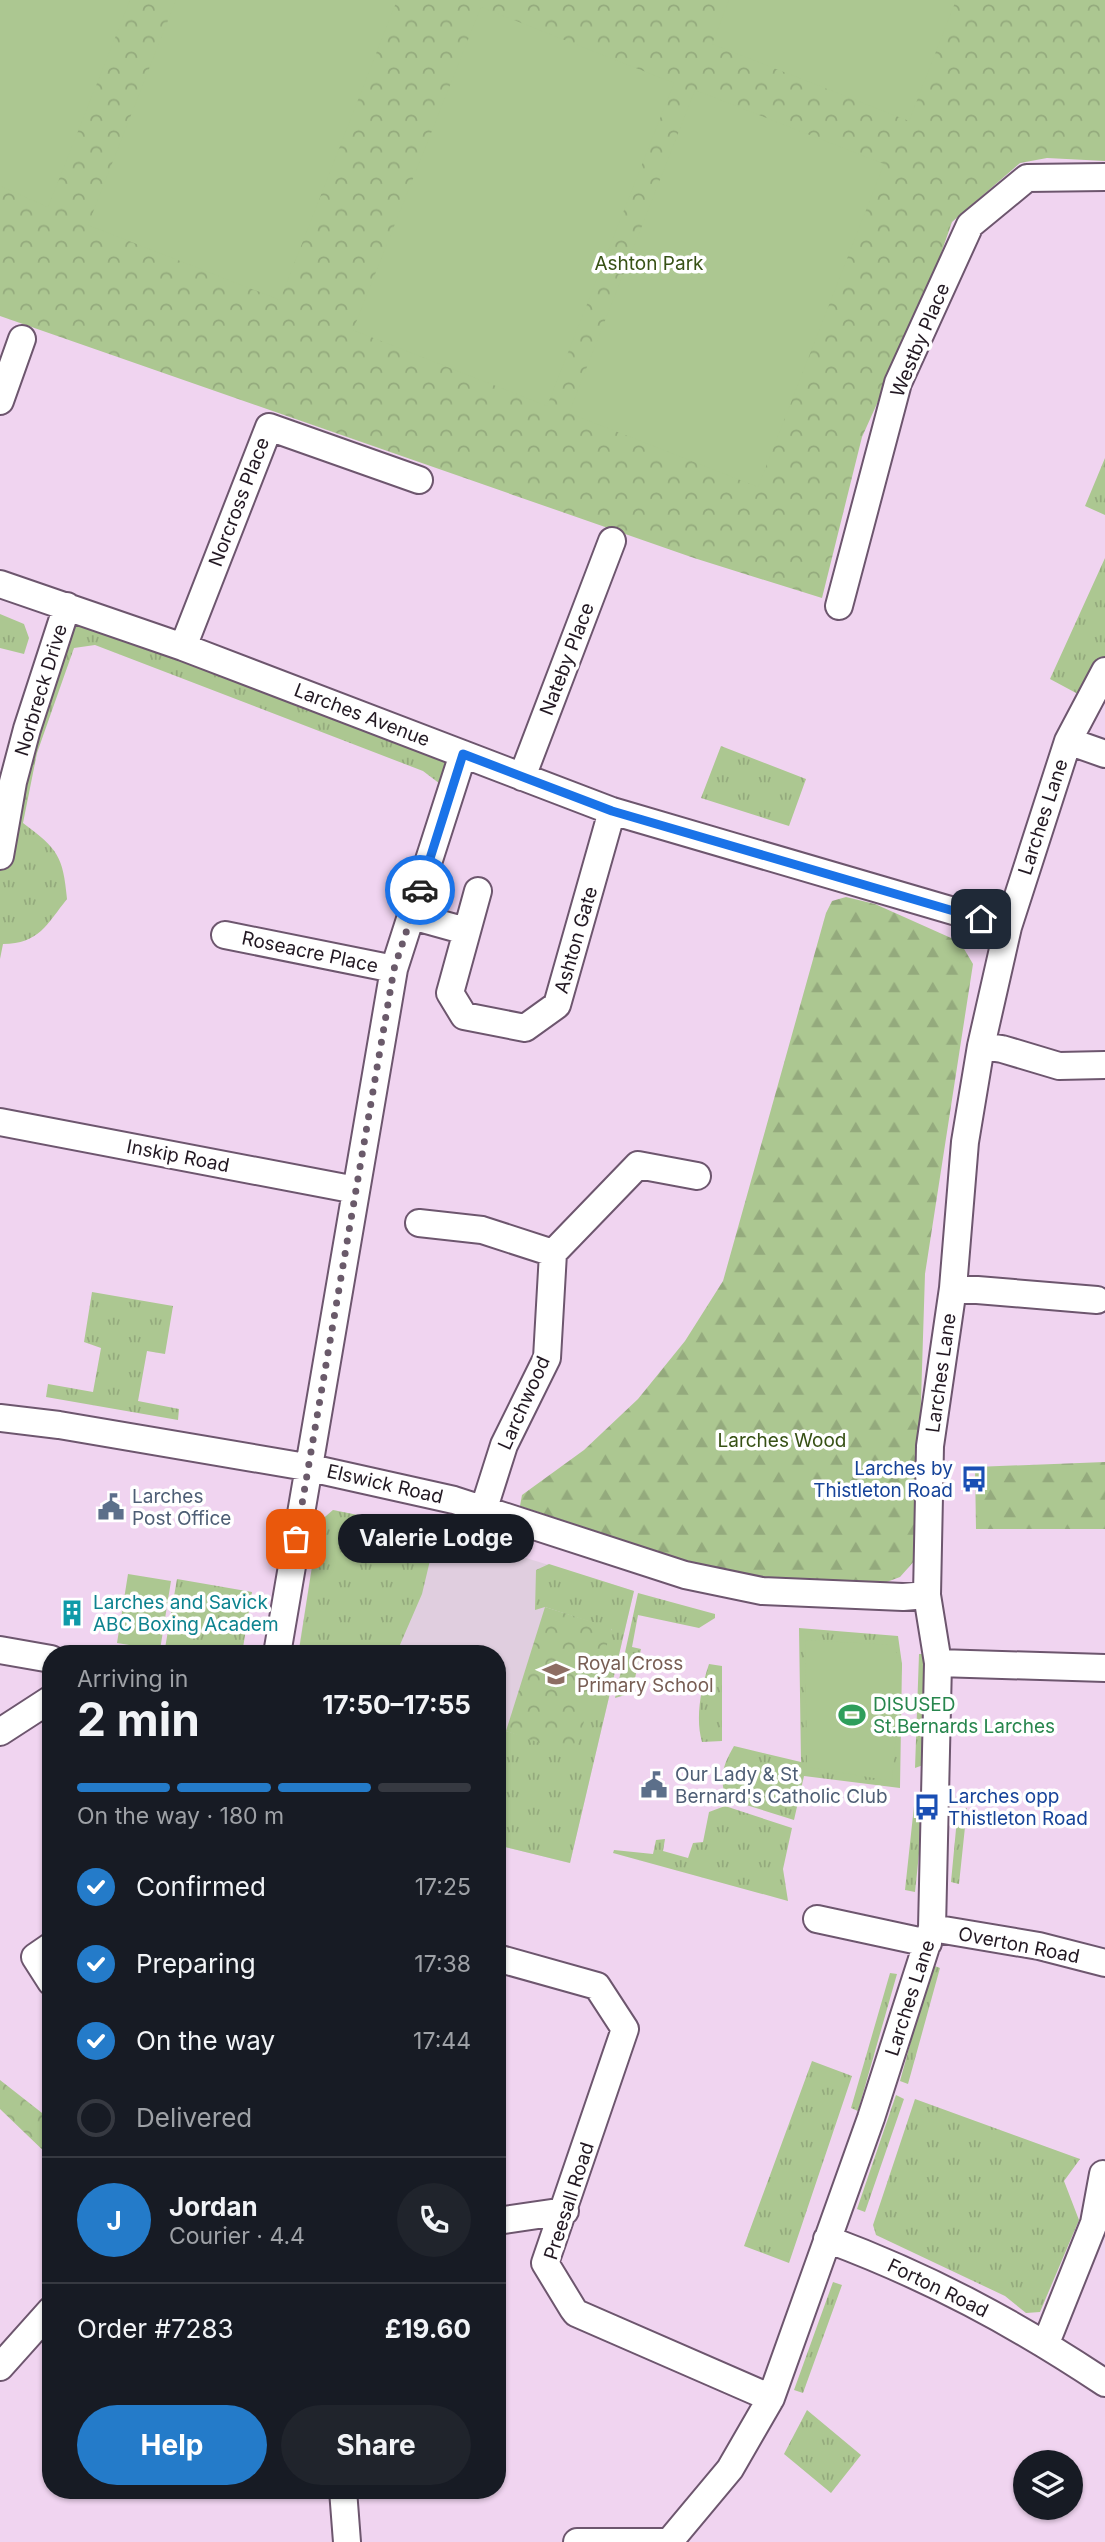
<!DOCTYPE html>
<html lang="en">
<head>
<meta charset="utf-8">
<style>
  body { margin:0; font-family:Inter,sans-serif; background:#20242c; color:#f1f3f6; height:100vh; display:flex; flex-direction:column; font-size:26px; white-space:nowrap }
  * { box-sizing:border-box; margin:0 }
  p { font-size:23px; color:#9ea1a6 }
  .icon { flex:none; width:38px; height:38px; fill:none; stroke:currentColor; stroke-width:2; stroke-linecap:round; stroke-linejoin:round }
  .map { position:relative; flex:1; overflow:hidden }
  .panel { position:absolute; left:42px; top:1645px; width:464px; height:854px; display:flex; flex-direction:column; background:#171b24; border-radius:28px; box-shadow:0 2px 5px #0004 }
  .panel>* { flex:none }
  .buttons { position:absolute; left:1013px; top:2450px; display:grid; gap:14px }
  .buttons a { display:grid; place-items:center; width:70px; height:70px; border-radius:50%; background:#171b24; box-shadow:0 2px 5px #0004; font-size:35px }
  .pin { position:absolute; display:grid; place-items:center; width:60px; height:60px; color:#fff; margin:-30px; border-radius:14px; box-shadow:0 4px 10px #0006 }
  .courier { position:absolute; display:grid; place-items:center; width:70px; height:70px; margin:-35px; border:5px solid #1a73e8; border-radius:50%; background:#fff; color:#222; box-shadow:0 2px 9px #0007 }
  .bubble { position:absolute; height:49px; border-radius:24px; background:#171b24; box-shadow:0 2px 5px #0004; font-size:23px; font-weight:700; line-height:49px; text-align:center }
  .summary em { font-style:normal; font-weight:700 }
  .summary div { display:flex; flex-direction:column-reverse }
  .summary { display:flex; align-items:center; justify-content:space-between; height:119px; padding:0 35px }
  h1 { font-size:46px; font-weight:700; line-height:52px }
  .bar { display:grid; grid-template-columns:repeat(4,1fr); gap:10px 7px; align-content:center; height:84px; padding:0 35px }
  .bar i { height:9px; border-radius:5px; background:#363941 }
  .bar .current { background:#247bc9 }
  .bar p { grid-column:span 4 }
  .line { display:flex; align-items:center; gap:18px; padding:0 35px; border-top:2px solid #363941 }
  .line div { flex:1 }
  .round { display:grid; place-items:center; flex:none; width:74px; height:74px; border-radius:37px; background:#20242c }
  ol { padding:0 35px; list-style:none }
  li { display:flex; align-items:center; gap:21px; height:77px }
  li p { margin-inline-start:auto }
  li .icon { padding:7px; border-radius:50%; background:#247bc9; color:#fff; stroke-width:4 }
  li:last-child { color:#9ea1a6 }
  li i { width:38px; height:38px; border:4px solid #363941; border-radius:50% }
  .action { display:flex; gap:14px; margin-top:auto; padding:14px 35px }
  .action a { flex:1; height:80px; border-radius:42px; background:#247bc9; color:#fff; font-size:28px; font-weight:700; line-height:80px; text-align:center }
  .action a+a { background:#20242c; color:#f1f3f6 }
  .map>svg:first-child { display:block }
</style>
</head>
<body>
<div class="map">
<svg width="1105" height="2542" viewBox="0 0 1105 2542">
  <defs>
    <pattern id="grass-tufts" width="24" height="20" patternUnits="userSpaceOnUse" patternTransform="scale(1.75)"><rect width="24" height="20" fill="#acc791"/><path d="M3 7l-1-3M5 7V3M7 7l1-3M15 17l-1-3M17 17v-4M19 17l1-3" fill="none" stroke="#94aa7d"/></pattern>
    <pattern id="forest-firs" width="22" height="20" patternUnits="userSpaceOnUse" patternTransform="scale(1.75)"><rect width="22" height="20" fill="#acc791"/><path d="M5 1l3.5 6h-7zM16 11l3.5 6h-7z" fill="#94aa7d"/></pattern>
    <pattern id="park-crowns" width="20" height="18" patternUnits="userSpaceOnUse" patternTransform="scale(1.75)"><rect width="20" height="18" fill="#acc791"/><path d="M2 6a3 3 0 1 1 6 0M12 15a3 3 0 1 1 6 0" fill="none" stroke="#94aa7d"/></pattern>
  </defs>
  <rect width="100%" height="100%" fill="#f0d4f0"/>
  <path fill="#e0cedf" d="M333 1510 437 1531 634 1591 570 1863 497 1845V1654H298L319 1522Z"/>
  <path fill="url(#grass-tufts)" d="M1105 458V515L1085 506Z
    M1105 558V671L1091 701 1050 679Z
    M67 606 463 754 452 793 423 771 95 645 74 648 37 753 23 823C58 849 63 856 67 899 47 924 39 944 3 944L0 959V856Z
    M0 614 24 624 29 638 24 654 0 648Z
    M721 746 806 779 789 826 701 798Z
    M92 1292 173 1306 165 1354 147 1351 138 1401 179 1409 178 1420 46 1397 48 1384 93 1392 101 1348 84 1342Z
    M333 1510 437 1531 422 1594 396 1654H327L299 1650 319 1522Z
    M549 1564 634 1591 570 1863 497 1845V1787L506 1731 536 1740 612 1629 545 1607 535 1610 536 1570Z
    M177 1579 252 1592 242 1654H164Z
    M638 1593 715 1614V1618L699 1628 638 1615 632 1647 641 1649 632 1693 615 1698Z
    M799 1628 898 1636 902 1664 900 1788 804 1776 794 1820 727 1799C718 1779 723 1765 734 1746L801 1762Z
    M919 1654H927L926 1764 915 1768Z
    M709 1664 722 1666V1741L702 1742C695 1718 701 1688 709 1664Z
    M924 1805 915 1892 905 1890 914 1806Z
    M725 1806 792 1828 783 1869 788 1901 613 1853 614 1850 653 1854 656 1840 665 1839 663 1851 688 1858 693 1843 703 1842 709 1812Z
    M958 1808H967L959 1884 951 1882Z
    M932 1965 940 1968 908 2084 900 2081Z
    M890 1973 897 1974 858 2111 851 2108Z
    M812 2061 852 2076 789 2263 744 2246Z
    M896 2095 904 2099 865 2212 857 2209Z
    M915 2099 1080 2159 1064 2181 1079 2220 1040 2312 1026 2313 1005 2296 876 2235 873 2225Z
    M833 2282 842 2285 803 2393 794 2390Z
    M807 2410 861 2455 831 2493 784 2454Z"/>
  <path fill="url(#forest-firs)" d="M846 897 875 904 960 942 973 964 925 1274 916 1559 900 1577 876 1586 770 1579 693 1563 520 1506 522 1495 584 1450 638 1399 685 1341 723 1281 826 913 832 901Z
    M1105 1462V1529H976L975 1467Z"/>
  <path fill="url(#park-crowns)" d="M0 0H1105V161L1047 158 1020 163 952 222 929 288 862 437 822 598 694 558 0 316Z
    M545 1607 612 1628 574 1755 506 1731Z
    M0 2080 51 2120V2158L0 2109Z"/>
  <path fill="#acc791" d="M0 0H130L48 207 0 186Z
    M176 0H397L280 300 88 225Z
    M729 0H956L909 121 712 44Z
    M481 7 674 83 547 406 353 330Z
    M695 90 884 164 758 487 569 413Z
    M128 1574 171 1581 160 1650 117 1643Z
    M805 1640 893 1645 902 1664 892 1781 807 1767Z"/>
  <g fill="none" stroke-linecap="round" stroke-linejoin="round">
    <g stroke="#6d566e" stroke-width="30">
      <path id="minor" d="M0 401 22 339
        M0 584 183 647 612 811 1008 927
        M839 606 898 383 970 225 1027 178 1105 177
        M183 647 269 427 419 480
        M1068 741 1105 754
        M522 777 612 541
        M0 856 13 782 27 729 67 606
        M478 891 450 993 464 1016 525 1028 557 1005 612 811
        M412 916 466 931
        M225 935 394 969
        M981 1046 1002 1049 1059 1066 1105 1065
        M0 1122 356 1190
        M419 1223 482 1230 553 1253 638 1165 697 1176
        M953 1288 1097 1300
        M0 1418 59 1425 306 1467 454 1500 685 1575 762 1591 903 1597 927 1595
        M484 1508 504 1445 547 1358 553 1253
        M0 1650 51 1659
        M277 1654 394 969 463 754
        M938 1663 1105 1668
        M0 1732 51 1699
        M817 1919 928 1943
        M932 1928 1039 1946 1105 1963
        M51 1946 35 1957 51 1982
        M497 1958 597 1986 625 2029 545 2263 573 2309 576 2313 771 2398
        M497 2221 565 2211
        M827 2239C929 2277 1015 2323 1105 2383
        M1046 2343 1094 2223 1103 2174
        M0 2367 51 2310
        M343 2490 347 2542
        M577 2542H670
        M669 2542 730 2469 771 2398 871 2118 932 1928 938 1663 927 1595 930 1446 953 1288 965 1142 981 1046 1008 927 1068 741 1105 671"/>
    </g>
    <use href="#minor" stroke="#fff" stroke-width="26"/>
  </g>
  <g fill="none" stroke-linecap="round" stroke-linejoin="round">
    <path stroke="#6a5a6a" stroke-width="7" stroke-dasharray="0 12.6" d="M296 1539 394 969 420 890"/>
    <path stroke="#1a73e8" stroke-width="9" d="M420 890 463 754 612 811 981 919"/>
  </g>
  <defs>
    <g id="bus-bare" transform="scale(2.1)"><path d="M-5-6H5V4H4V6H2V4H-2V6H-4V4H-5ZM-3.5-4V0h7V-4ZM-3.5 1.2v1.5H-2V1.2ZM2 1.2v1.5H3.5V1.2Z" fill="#1a4fb4" stroke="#fff" stroke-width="2.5" paint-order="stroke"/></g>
    <g id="civic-bare" transform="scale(2.1)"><path d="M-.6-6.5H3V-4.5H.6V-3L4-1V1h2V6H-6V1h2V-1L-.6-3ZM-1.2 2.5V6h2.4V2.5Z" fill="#5c6f8a" stroke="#fff" stroke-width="2.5" paint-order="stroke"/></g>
    <g id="building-bare" transform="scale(2.1)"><path d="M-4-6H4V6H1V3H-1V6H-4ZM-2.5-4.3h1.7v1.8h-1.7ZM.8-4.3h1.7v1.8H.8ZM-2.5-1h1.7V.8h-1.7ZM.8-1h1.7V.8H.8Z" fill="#0f9aa8" stroke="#fff" stroke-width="2.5" paint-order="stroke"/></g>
    <g id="school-bare" transform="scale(2.1)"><path d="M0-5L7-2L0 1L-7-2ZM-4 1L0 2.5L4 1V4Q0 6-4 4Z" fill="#8d6e63" stroke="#fff" stroke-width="2.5" paint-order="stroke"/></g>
    <g id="stadium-bare" transform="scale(2.1)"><path d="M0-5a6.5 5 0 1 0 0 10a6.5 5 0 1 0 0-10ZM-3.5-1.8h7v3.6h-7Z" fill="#2e9e5b" stroke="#fff" stroke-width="2.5" paint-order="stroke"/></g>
  </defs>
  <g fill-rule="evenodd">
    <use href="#bus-bare" x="974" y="1479"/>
    <use href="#civic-bare" x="111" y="1507"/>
    <use href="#building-bare" x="72" y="1613"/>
    <use href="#school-bare" x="556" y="1674"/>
    <use href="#stadium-bare" x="852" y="1715"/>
    <use href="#civic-bare" x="654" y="1785"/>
    <use href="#bus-bare" x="927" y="1807"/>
  </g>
  <g text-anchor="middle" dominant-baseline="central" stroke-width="7" stroke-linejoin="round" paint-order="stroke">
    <g font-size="19" fill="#375115" stroke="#fff">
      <text x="649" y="263">Ashton Park</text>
      <text x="782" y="1440">Larches Wood</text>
    </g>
    <g font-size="19" fill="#221822" stroke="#fff">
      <text transform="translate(920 340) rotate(-67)">Westby Place</text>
      <text transform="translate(239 502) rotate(-69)">Norcross Place</text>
      <text transform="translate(567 659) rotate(-69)">Nateby Place</text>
      <text transform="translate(41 690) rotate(-73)">Norbreck Drive</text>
      <text transform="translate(362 715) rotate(21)">Larches Avenue</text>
      <text transform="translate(1043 817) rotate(-72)">Larches Lane</text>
      <text transform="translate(576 940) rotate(-74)">Ashton Gate</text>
      <text transform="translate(310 952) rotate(12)">Roseacre Place</text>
      <text transform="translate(178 1156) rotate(11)">Inskip Road</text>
      <text transform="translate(941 1373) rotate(-82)">Larches Lane</text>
      <text transform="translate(524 1403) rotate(-66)">Larchwood</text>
      <text transform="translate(385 1484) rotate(13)">Elswick Road</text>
      <text transform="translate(1019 1945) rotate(11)">Overton Road</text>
      <text transform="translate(910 1998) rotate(-72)">Larches Lane</text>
      <text transform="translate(569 2201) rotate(-72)">Preesall Road</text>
      <text transform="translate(938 2288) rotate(26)">Forton Road</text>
    </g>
    <g font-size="19" fill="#164399" stroke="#fff" text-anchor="end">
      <text x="953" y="1468">Larches by<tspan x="953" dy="22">Thistleton Road</tspan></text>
      <text x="948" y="1796" text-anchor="start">Larches opp<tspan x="948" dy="22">Thistleton Road</tspan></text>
    </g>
    <g font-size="19" fill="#4e5e75" stroke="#fff" text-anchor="start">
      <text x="132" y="1496">Larches<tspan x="132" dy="22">Post Office</tspan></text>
      <text x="675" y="1774">Our Lady &amp; St<tspan x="675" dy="22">Bernard's Catholic Club</tspan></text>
    </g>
    <g font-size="19" fill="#0d838f" stroke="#fff" text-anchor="start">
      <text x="93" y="1602">Larches and Savick<tspan x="93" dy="22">ABC Boxing Academ</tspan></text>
    </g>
    <g font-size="19" fill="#785e54" stroke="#fff" text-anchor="start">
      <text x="577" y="1663">Royal Cross<tspan x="577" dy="22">Primary School</tspan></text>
    </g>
    <g font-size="19" fill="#27864d" stroke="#fff" text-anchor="start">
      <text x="873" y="1704">DISUSED<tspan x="873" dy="22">St.Bernards Larches</tspan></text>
    </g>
  </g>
</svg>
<div class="buttons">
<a><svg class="icon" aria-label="layers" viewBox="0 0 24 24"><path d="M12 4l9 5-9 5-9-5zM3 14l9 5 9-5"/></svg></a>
</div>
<div class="pin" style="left:296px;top:1539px;background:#ea580c"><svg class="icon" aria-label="bag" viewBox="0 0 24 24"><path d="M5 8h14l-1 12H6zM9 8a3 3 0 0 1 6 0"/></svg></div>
<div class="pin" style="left:981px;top:919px;background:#1f2937"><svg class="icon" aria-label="home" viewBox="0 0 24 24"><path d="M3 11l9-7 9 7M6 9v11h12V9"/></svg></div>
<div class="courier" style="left:420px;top:890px"><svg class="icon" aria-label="car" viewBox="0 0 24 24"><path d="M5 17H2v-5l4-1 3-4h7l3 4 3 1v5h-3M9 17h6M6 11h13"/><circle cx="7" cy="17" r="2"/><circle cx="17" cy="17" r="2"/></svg></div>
<div class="bubble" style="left:338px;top:1514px;width:196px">Valerie Lodge</div>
<section class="panel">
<div class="summary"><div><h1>2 min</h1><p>Arriving in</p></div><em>17:50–17:55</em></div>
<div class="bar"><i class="current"></i><i class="current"></i><i class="current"></i><i></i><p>On the way · 180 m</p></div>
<ol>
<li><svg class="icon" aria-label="check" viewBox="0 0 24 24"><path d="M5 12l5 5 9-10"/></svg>Confirmed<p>17:25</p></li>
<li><svg class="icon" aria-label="check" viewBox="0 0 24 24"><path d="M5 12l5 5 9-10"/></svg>Preparing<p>17:38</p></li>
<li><svg class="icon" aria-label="check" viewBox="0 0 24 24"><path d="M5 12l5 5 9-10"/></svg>On the way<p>17:44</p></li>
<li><i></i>Delivered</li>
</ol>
<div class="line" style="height:126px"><b class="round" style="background:#247bc9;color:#fff">J</b><div><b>Jordan</b><p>Courier · 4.4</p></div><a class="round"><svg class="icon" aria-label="phone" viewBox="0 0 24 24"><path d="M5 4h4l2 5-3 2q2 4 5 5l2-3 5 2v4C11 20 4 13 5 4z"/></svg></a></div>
<div class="line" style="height:91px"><div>Order #7283</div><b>£19.60</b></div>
<div class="action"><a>Help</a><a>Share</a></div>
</section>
</div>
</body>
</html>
